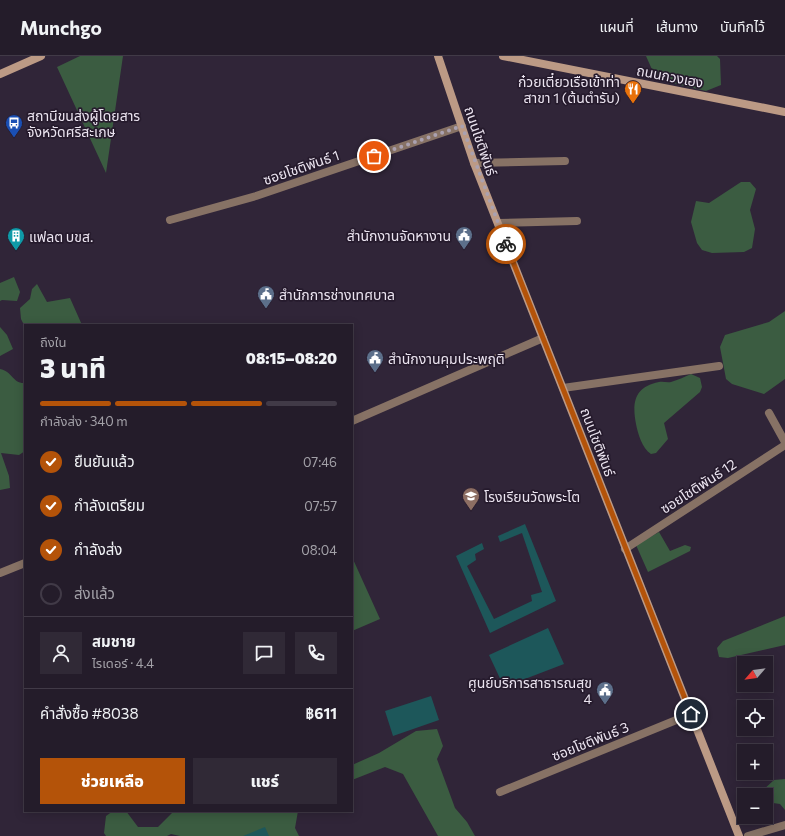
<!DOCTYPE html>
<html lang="th">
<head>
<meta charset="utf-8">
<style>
  body { margin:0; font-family:Commissioner,"Noto Sans Thai",sans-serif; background:#302936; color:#f1f3f6; height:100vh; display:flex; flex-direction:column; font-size:15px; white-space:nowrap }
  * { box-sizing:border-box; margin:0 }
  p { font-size:13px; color:#a3a1a8 }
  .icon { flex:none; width:22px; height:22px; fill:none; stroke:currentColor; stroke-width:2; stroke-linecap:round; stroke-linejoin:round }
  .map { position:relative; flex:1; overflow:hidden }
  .drawer { position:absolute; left:24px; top:268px; width:329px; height:488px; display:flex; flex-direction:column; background:#241c2a; border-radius:0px; box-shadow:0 2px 10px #0003,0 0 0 1px #413a47 }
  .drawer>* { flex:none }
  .needle { width:26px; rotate:242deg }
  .fabs { position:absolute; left:737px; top:600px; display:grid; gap:8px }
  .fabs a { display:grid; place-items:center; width:36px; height:36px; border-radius:0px; background:#241c2a; box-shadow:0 2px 10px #0003,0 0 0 1px #413a47; font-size:20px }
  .pin { position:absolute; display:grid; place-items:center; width:34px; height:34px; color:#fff; margin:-17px; border:2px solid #fff; border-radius:50%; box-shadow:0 1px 4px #0007 }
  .courier { position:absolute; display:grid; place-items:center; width:40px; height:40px; margin:-20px; border:3px solid #b45309; border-radius:50%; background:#fff; color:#222; box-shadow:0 1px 5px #0007 }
  .summary em { font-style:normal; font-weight:800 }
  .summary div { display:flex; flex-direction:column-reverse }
  .summary { display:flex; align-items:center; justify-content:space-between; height:68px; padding:0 16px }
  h1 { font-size:26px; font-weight:800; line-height:30px }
  .bar { display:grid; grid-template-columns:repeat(4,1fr); gap:6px 4px; align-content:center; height:48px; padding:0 16px }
  .bar i { height:5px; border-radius:3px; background:#413a47 }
  .bar .current { background:#b45309 }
  .bar p { grid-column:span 4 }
  .line { display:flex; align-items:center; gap:10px; padding:0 16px; border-top:1px solid #413a47 }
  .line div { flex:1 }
  .round { display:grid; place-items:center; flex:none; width:42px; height:42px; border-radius:0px; background:#302936 }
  ol { padding:0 16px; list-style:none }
  li { display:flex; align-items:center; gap:12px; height:44px }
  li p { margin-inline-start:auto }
  li .icon { padding:4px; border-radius:50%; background:#b45309; color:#fff; stroke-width:4 }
  li:last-child { color:#a3a1a8 }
  li i { width:22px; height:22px; border:2px solid #413a47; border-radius:50% }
  .button { display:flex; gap:8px; margin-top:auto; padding:8px 16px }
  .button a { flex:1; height:46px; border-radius:0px; background:#b45309; color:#fff; font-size:16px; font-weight:800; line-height:46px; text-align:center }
  .button a+a { background:#302936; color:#f1f3f6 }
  header { display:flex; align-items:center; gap:24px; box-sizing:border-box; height:56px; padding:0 20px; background:#241c2a; border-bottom:1px solid #413a47 }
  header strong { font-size:19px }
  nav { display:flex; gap:22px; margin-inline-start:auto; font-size:14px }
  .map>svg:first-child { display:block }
</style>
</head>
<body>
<header>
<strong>Munchgo</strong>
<nav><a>แผนที่</a><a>เส้นทาง</a><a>บันทึกไว้</a></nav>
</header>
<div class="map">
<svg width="785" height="780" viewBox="0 0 785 780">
  <rect width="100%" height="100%" fill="#302538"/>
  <path fill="#3b5c41" d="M80 0H123L106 117 57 11Z
    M646 0H717L720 3 721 29 706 35 676 28 654 18Z
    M741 126H750L756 133 750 154 755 173 752 192 744 196 712 197 702 194 697 187 691 166 696 145 709 147Z
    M14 221 20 236 17 245 2 244 0 245V227Z
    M37 228 47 246 70 242 82 269H25V271L21 263 20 252 30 243 32 233Z
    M785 255V323L764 338 732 328 726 323 720 291 725 279 769 266Z
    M0 271 7 279 13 293 0 300Z
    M0 313C12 315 13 328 25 327V395L19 399 1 397 9 420 10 432 0 434Z
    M691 318 700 322 702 331 700 336 664 367 668 383 656 397 651 398C642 392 638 378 636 368 632 347 634 331 659 326 663 325 667 327 671 326 678 324 684 321 691 318Z
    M659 476 670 495 685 489 691 491 690 495 648 516 636 489Z
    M352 501 380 563 352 575Z
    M785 560V589L728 602 719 601 717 592 723 585Z
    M437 673 443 690 437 703 455 752 467 766 475 780H438L403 718 385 711 352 724V709L379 697 416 675Z
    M785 723V754L780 748 766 746V739H762V735L774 724Z
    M113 755H126L138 771H158L174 755H298L295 772 299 780H180L171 778 167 780H106L104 777 106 760Z"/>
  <path fill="#1d575a" d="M525 468 556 545 490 577 456 500 482 487 484 493 475 498 476 504 467 510 494 563 532 545 531 539 542 536 522 477 500 486 498 480Z
    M548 572 564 608 504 631 489 599Z
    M431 640 439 664 393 680 385 655Z
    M265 771 269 780H243Z"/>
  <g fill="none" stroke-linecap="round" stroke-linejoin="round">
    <path stroke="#877265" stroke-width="8" d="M474 107 565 105
      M170 164 256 140 462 70
      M498 167 577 165
      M563 332 719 310
      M769 357 785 386
      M352 365 543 282
      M625 493 785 389
      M0 517 25 507
      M500 736 691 658
      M748 780 785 769"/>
    <path stroke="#bc9a85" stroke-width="8" d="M438 0 474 107 739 780
      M503 0 785 56
      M0 18 41 0"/>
  </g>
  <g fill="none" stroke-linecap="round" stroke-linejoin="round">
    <path stroke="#aaa1b0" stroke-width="4" stroke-dasharray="0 7.2" d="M374 100 462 70 506 188"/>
    <path stroke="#b45309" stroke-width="5" d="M506 188 691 658"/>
  </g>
  <defs>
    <g id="restaurant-pin" transform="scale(0.9)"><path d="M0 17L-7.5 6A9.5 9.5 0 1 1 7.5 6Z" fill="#e8710a" stroke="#261b2d"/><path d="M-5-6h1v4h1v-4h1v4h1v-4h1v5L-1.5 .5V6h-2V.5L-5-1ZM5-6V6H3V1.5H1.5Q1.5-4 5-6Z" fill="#fff"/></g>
    <g id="bus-pin" transform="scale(0.9)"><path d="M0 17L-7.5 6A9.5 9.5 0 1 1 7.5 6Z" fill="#1a4fb4" stroke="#261b2d"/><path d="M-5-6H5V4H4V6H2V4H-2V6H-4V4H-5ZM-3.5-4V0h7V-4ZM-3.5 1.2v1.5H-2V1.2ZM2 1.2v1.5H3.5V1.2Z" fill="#fff"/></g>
    <g id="civic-pin" transform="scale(0.9)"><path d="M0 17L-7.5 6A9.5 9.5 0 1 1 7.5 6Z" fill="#5c6f8a" stroke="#261b2d"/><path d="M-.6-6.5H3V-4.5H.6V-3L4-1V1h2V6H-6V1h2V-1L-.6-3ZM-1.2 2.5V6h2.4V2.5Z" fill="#fff"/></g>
    <g id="building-pin" transform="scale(0.9)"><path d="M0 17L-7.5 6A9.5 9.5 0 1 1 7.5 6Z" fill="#0f9aa8" stroke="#261b2d"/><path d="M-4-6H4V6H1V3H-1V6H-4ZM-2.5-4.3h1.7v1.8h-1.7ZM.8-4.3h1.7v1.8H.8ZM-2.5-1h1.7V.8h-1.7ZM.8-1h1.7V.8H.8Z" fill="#fff"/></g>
    <g id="school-pin" transform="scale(0.9)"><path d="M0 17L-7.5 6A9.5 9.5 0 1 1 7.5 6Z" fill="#8d6e63" stroke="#261b2d"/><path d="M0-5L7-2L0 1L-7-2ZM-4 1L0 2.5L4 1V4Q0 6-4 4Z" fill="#fff"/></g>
  </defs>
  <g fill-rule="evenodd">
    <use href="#restaurant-pin" x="633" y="33"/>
    <use href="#bus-pin" x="14" y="67"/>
    <use href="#civic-pin" x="464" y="179"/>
    <use href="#building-pin" x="16" y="180"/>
    <use href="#civic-pin" x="266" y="238"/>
    <use href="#civic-pin" x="375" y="302"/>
    <use href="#school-pin" x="471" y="440"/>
    <use href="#civic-pin" x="605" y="634"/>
  </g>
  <g text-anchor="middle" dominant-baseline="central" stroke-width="3.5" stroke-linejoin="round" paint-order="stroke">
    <g font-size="14" fill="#ebe4f0" stroke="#261b2d">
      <text transform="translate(670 20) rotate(11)">ถนนกวงเฮง</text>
      <text transform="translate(481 85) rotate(71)">ถนนโชติพันธ์</text>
      <text transform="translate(301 111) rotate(-19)">ซอยโชติพันธ์ 1</text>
      <text transform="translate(598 386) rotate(69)">ถนนโชติพันธ์</text>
      <text transform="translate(698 430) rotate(-33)">ซอยโชติพันธ์ 12</text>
      <text transform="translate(590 685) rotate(-22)">ซอยโชติพันธ์ 3</text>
    </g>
    <g font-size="14" fill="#ebe4f0" stroke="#261b2d" text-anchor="start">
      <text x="620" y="25" text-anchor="end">ก๋วยเตี๋ยวเรือเข้าท่า<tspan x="620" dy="16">สาขา 1 (ต้นตำรับ)</tspan></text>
      <text x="27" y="59">สถานีขนส่งผู้โดยสาร<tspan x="27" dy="16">จังหวัดศรีสะเกษ</tspan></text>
      <text x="451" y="179" text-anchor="end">สำนักงานจัดหางาน</text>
      <text x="29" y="180">แฟลต บขส.</text>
      <text x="279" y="238">สำนักการช่างเทศบาล</text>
      <text x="388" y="302">สำนักงานคุมประพฤติ</text>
      <text x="484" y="440">โรงเรียนวัดพระโต</text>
      <text x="592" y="626" text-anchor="end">ศูนย์บริการสาธารณสุข<tspan x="592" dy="16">4</tspan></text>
    </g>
  </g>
</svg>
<div class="fabs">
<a><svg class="needle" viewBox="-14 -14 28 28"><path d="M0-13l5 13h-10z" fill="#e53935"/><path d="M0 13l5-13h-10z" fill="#a3a1a8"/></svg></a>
<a><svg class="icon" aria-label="locate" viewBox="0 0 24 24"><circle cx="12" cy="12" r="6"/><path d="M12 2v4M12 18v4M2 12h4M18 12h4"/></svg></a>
<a>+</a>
<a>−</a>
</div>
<div class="pin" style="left:374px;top:100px;background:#ea580c"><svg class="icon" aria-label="bag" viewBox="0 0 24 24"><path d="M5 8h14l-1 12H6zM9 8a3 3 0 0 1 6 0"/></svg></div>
<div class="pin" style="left:691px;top:658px;background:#1f2937"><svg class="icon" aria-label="home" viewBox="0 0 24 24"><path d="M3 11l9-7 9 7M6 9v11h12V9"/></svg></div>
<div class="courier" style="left:506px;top:188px"><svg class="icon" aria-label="bike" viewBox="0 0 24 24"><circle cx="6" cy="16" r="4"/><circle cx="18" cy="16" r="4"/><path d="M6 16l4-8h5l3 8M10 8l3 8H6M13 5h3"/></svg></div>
<section class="drawer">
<div class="summary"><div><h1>3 นาที</h1><p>ถึงใน</p></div><em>08:15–08:20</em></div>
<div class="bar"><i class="current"></i><i class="current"></i><i class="current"></i><i></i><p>กำลังส่ง · 340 m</p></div>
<ol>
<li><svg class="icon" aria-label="check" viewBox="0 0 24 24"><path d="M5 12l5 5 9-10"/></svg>ยืนยันแล้ว<p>07:46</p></li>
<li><svg class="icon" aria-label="check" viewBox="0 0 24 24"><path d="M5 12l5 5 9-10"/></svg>กำลังเตรียม<p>07:57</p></li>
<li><svg class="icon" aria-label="check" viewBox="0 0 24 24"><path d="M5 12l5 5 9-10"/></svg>กำลังส่ง<p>08:04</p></li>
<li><i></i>ส่งแล้ว</li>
</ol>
<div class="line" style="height:72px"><a class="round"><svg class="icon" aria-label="person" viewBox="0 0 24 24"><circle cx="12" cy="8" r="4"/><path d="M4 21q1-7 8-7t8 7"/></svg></a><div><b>สมชาย</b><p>ไรเดอร์ · 4.4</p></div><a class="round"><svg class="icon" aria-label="chat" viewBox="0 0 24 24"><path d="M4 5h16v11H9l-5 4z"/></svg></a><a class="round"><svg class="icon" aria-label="phone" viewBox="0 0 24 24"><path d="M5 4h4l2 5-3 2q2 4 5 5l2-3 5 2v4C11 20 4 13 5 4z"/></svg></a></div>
<div class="line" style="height:52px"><div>คำสั่งซื้อ #8038</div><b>฿611</b></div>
<div class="button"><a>ช่วยเหลือ</a><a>แชร์</a></div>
</section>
</div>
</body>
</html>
